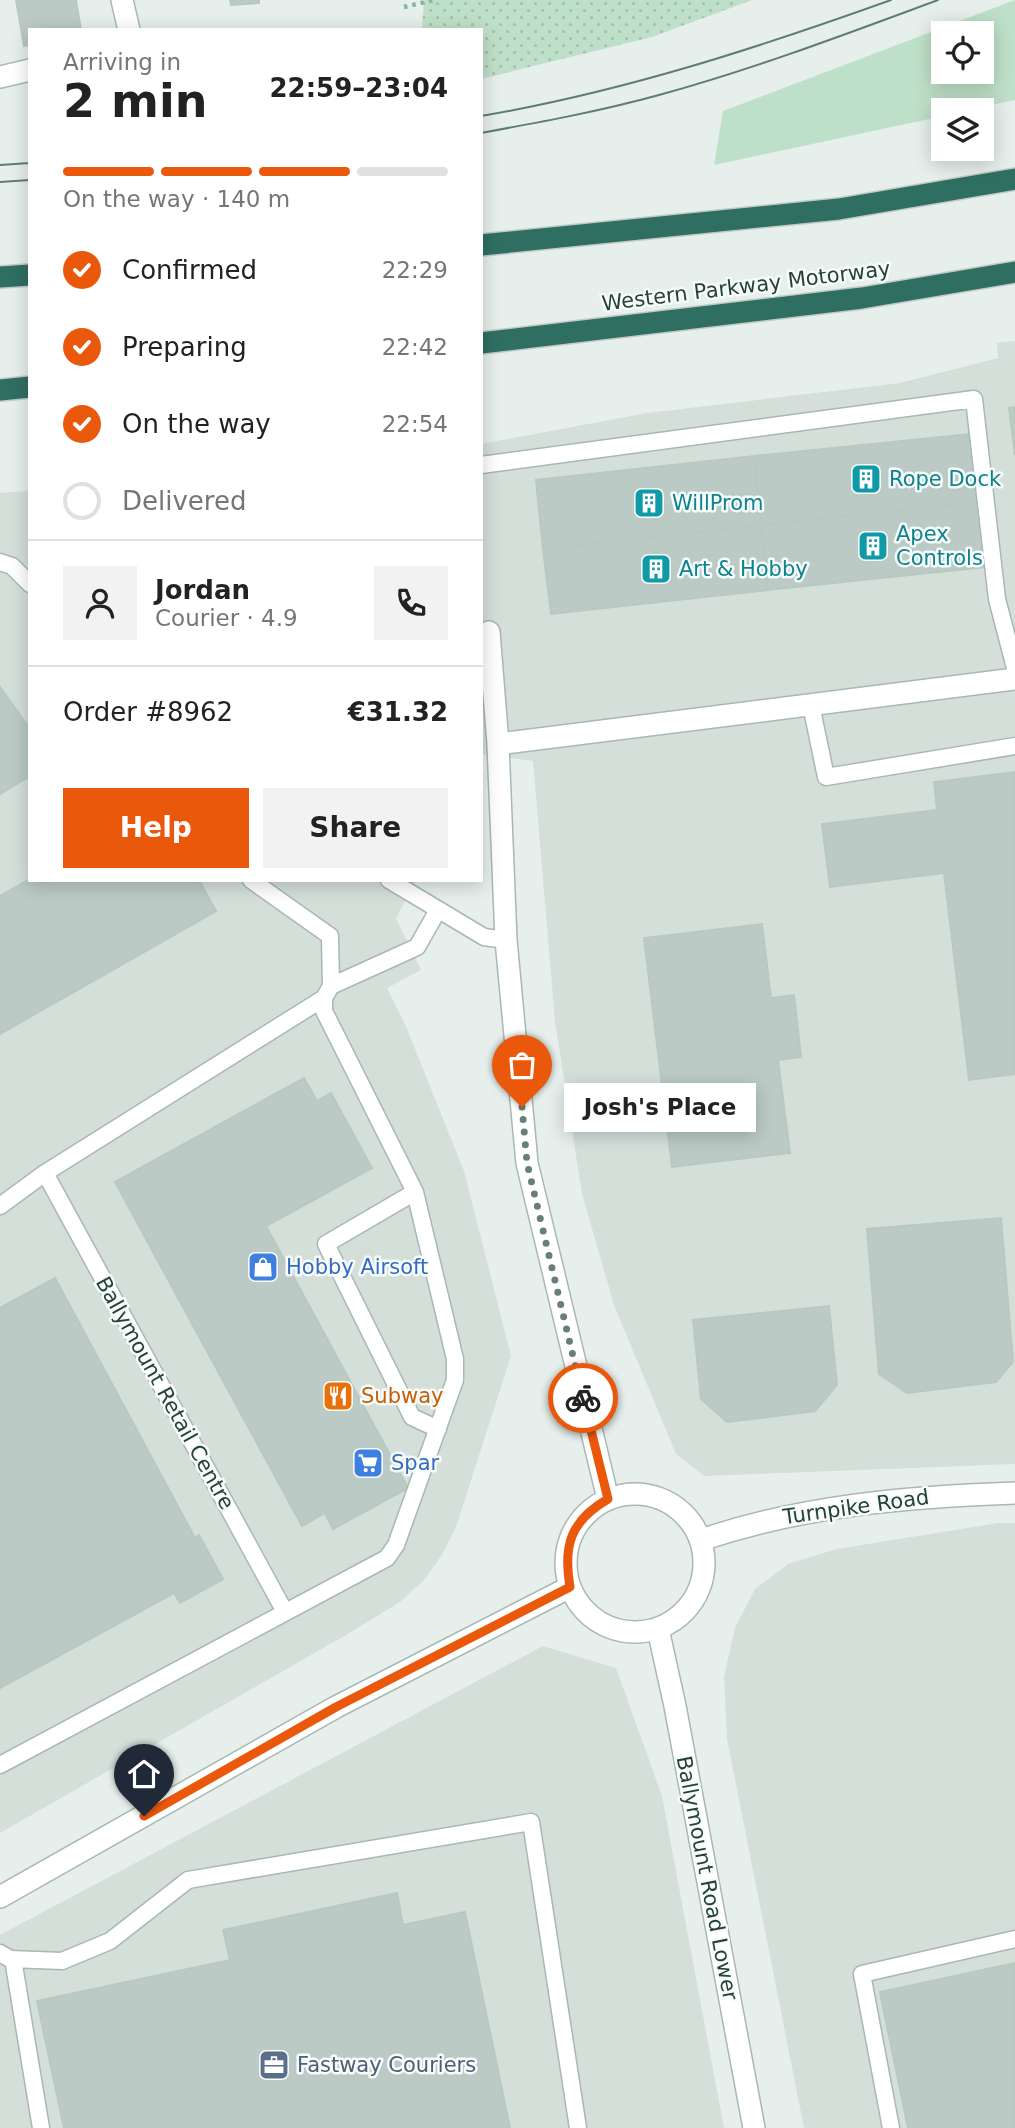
<!DOCTYPE html>
<html lang="en">
<head>
<meta charset="utf-8">
<style>
  body { margin:0; font-family:"DejaVu Sans",sans-serif; background:#f2f2f2; color:#222; height:100vh; display:flex; flex-direction:column; font-size:26px; white-space:nowrap }
  * { box-sizing:border-box; margin:0 }
  p { font-size:23px; color:#767676 }
  .icon { flex:none; width:38px; height:38px; fill:none; stroke:currentColor; stroke-width:2; stroke-linecap:round; stroke-linejoin:round }
  .map { position:relative; flex:1; overflow:hidden }
  .panel { position:absolute; left:28px; top:28px; width:455px; height:854px; display:flex; flex-direction:column; background:#fff; border-radius:0px; box-shadow:0 4px 18px #0003 }
  .panel>* { flex:none }
  .buttons { position:absolute; left:931px; top:21px; display:grid; gap:14px }
  .buttons a { display:grid; place-items:center; width:63px; height:63px; border-radius:0px; background:#fff; box-shadow:0 4px 18px #0003; font-size:35px }
  .pin { position:absolute; display:grid; place-items:center; width:60px; height:60px; color:#fff; margin:-72px -30px; border-radius:50% 50% 50% 0; rotate:-45deg; box-shadow:0 0 7px #0007 }
  .pin .icon { rotate:45deg }
  .courier { position:absolute; display:grid; place-items:center; width:70px; height:70px; margin:-35px; border:5px solid #ea580c; border-radius:50%; background:#fff; color:#222; box-shadow:0 2px 9px #0007 }
  .bubble { position:absolute; height:49px; border-radius:0px; background:#fff; box-shadow:0 4px 18px #0003; font-size:23px; font-weight:800; line-height:49px; text-align:center }
  .summary em { font-style:normal; font-weight:800 }
  .summary div { display:flex; flex-direction:column-reverse }
  .summary { display:flex; align-items:center; justify-content:space-between; height:119px; padding:0 35px }
  h1 { font-size:46px; font-weight:800; line-height:52px }
  .bar { display:grid; grid-template-columns:repeat(4,1fr); gap:10px 7px; align-content:center; height:84px; padding:0 35px }
  .bar i { height:9px; border-radius:5px; background:#e0e0e0 }
  .bar .on { background:#ea580c }
  .bar p { grid-column:span 4 }
  .line { display:flex; align-items:center; gap:18px; padding:0 35px; border-top:2px solid #e0e0e0 }
  .line div { flex:1 }
  .round { display:grid; place-items:center; flex:none; width:74px; height:74px; border-radius:0px; background:#f2f2f2 }
  ol { padding:0 35px; list-style:none }
  li { display:flex; align-items:center; gap:21px; height:77px }
  li p { margin-inline-start:auto }
  li .icon { padding:7px; border-radius:50%; background:#ea580c; color:#fff; stroke-width:4 }
  li:last-child { color:#767676 }
  li i { width:38px; height:38px; border:4px solid #e0e0e0; border-radius:50% }
  .cta { display:flex; gap:14px; margin-top:auto; padding:14px 35px }
  .cta a { flex:1; height:80px; border-radius:0px; background:#ea580c; color:#fff; font-size:28px; font-weight:800; line-height:80px; text-align:center }
  .cta a+a { background:#f2f2f2; color:#222 }
  .map>svg:first-child { display:block }
</style>
</head>
<body>
<div class="map">
<svg width="1015" height="2128" viewBox="0 0 1015 2128">
  <defs>
    <pattern id="park-dots" width="8" height="8" patternUnits="userSpaceOnUse" patternTransform="scale(1.75)"><rect width="8" height="8" fill="#bfe0c8"/><path d="M2 2h.1M6 6h.1" fill="none" stroke="#a4c1ad" stroke-width="1.8" stroke-linecap="round"/></pattern>
  </defs>
  <rect width="100%" height="100%" fill="#e6efeb"/>
  <path fill="#d4dfda" d="M1015 341V1464L704 1476 676 1454 614 1305 582 1194 555 1021 533 761 481 754V444L647 413 900 383 998 358 997 343Z
    M30 491V880H417L396 918 421 970 387 988 405 1024 464 1171 511 1356 456 1527 442 1555 424 1580 400 1602 346 1635 0 1833V493Z
    M998 1523H1015V2128H804L727 1739 724 1677 735 1628 755 1589 788 1564 837 1549Z
    M543 1646 616 1668 662 1796 724 2128H0V1935Z"/>
  <path fill="#bfe0c8" fill-rule="evenodd" d="M1015 0V100L968 110H943V116L714 165 723 111ZM943 33H982V72H943Z"/>
  <path fill="url(#park-dots)" d="M424 0H752L652 37 481 79V30H422Z"/>
  <path fill="#bbcac4" stroke="#b8c9c2" stroke-width="2" d="M16 0H76L81 30H30V45L24 46Z
    M230 0H259V3L231 5Z
    M1015 407V455L1009 408Z
    M970 434 978 502 761 525 754 456Z
    M754 456 761 525 543 549 536 480Z
    M978 502 985 567 768 590 761 525Z
    M761 525 768 590 551 614 543 549Z
    M0 687 30 729V776L0 794Z
    M1015 772V1074L969 1080 944 873 830 887 822 824 937 810 934 782Z
    M30 879 199 880 216 911 0 1034V896Z
    M762 924 771 998 794 995 801 1057 778 1060 790 1153 672 1167 644 938Z
    M304 1078 317 1101 331 1093 372 1168 266 1226 408 1488 333 1529 325 1513 302 1526 115 1182Z
    M1001 1218 1013 1362 996 1382 907 1393 879 1374 867 1229Z
    M55 1278 195 1538 199 1535 223 1579 180 1603 174 1593 0 1688V1308Z
    M829 1306 837 1385 815 1411 727 1422 701 1399 693 1320Z
    M397 1893 403 1925 465 1912 510 2128H64L37 2001 230 1960 223 1930Z
    M1015 1963V2128H908L880 1992Z"/>
  <g fill="none" stroke-linecap="round" stroke-linejoin="round">
    <g stroke="#a8b8b2" stroke-width="19">
      <path id="service" d="M481 465 974 399 997 599 1015 668
        M0 562 12 566 30 584
        M811 705 826 777 1015 746
        M251 880 330 936 331 986
        M389 880 484 937 506 940
        M45 1173 285 1612
        M415 1192 326 1244 412 1417 438 1429
        M0 1206 45 1173 324 998 331 986 417 947 438 910
        M0 1765 387 1558 396 1545 455 1380V1359L415 1192 324 1011V998
        M0 1953 10 1959 62 1961 110 1941 188 1880 531 1822 578 2128
        M13 1959 41 2128
        M891 2128 862 1974 1015 1939"/>
    </g>
    <g stroke="#a8b8b2" stroke-width="24">
      <path id="minor" d="M122 0 129 30
        M0 77 30 70
        M489 632 498 744 506 940 527 1163 608 1499
        M498 744 1015 679"/>
    </g>
    <g stroke="#a8b8b2" stroke-width="24">
      <path id="tertiary" d="M566 1563a69 69 0 1 1 138 0a69 69 0 1 1-138 0Z
        M701 1540C805 1505 907 1497 1015 1493
        M658 1629 675 1706 754 2128
        M0 1897 336 1707 570 1587"/>
    </g>
    <g stroke="#c2cac8" stroke-width="24">
      <path id="motorway" d="M481 245 839 209 1015 179
        M0 277 30 275
        M481 343 862 298 1015 272
        M0 390 30 387"/>
    </g>
    <path stroke="#86b3a5" stroke-width="4.5" stroke-dasharray="3.5 5" stroke-linecap="butt" d="M404 7 434 0"/>
    <use href="#service" stroke="#fff" stroke-width="16"/>
    <use href="#minor" stroke="#fff" stroke-width="21"/>
    <use href="#tertiary" stroke="#fff" stroke-width="21"/>
    <use href="#motorway" stroke="#2f6f62" stroke-width="21"/>
    <path stroke="#5f7d75" stroke-width="2" d="M481 116C622 92 757 48 891 0
      M481 133C541 122 601 111 659 95 754 69 846 34 938 0
      M0 165 30 163
      M0 182 30 180"/>
  </g>
  <g fill="none" stroke-linecap="round" stroke-linejoin="round">
    <path stroke="#687f78" stroke-width="7" stroke-dasharray="0 12.6" d="M522 1107 527 1163 583 1398"/>
    <path stroke="#ea580c" stroke-width="9" d="M144 1816 336 1707 570 1587C563 1546 570 1521 608 1499L583 1398"/>
  </g>
  <defs>
    <g id="building-square" transform="scale(1.575)"><rect x="-9" y="-9" width="18" height="18" rx="4" fill="#0f9aa8" stroke="#f7fbf9"/><path d="M-4-6H4V6H1V3H-1V6H-4ZM-2.5-4.3h1.7v1.8h-1.7ZM.8-4.3h1.7v1.8H.8ZM-2.5-1h1.7V.8h-1.7ZM.8-1h1.7V.8H.8Z" fill="#fff"/></g>
    <g id="shop-square" transform="scale(1.575)"><rect x="-9" y="-9" width="18" height="18" rx="4" fill="#3f7fe0" stroke="#f7fbf9"/><path d="M-5-2.5h2.3a2.7 3.5 0 0 1 5.4 0H5L5.5 6h-11ZM-1.5-2.5h3a1.5 2.3 0 0 0-3 0Z" fill="#fff"/></g>
    <g id="restaurant-square" transform="scale(1.575)"><rect x="-9" y="-9" width="18" height="18" rx="4" fill="#e8710a" stroke="#f7fbf9"/><path d="M-5-6h1v4h1v-4h1v4h1v-4h1v5L-1.5 .5V6h-2V.5L-5-1ZM5-6V6H3V1.5H1.5Q1.5-4 5-6Z" fill="#fff"/></g>
    <g id="supermarket-square" transform="scale(1.575)"><rect x="-9" y="-9" width="18" height="18" rx="4" fill="#3f7fe0" stroke="#f7fbf9"/><path d="M-6-5.5h2.5l.6 2H6L4.5 2H-2.5L-4.4-4H-6ZM-1.5 3.2a1.3 1.3 0 1 0 .1 0ZM3 3.2a1.3 1.3 0 1 0 .1 0Z" fill="#fff"/></g>
    <g id="office-square" transform="scale(1.575)"><rect x="-9" y="-9" width="18" height="18" rx="4" fill="#5c6f8a" stroke="#f7fbf9"/><path d="M-6-3h4V-5.5h4V-3h4V5H-6ZM-1-4.5V-3h2v-1.5ZM-6 0V1H6V0Z" fill="#fff"/></g>
  </defs>
  <g fill-rule="evenodd">
    <use href="#building-square" x="866" y="479"/>
    <use href="#building-square" x="649" y="503"/>
    <use href="#building-square" x="873" y="546"/>
    <use href="#building-square" x="656" y="569"/>
    <use href="#shop-square" x="263" y="1267"/>
    <use href="#restaurant-square" x="338" y="1396"/>
    <use href="#supermarket-square" x="368" y="1463"/>
    <use href="#office-square" x="274" y="2065"/>
  </g>
  <g text-anchor="middle" dominant-baseline="central" stroke-width="5" stroke-linejoin="round" paint-order="stroke">
    <g font-size="21" fill="#24423a" stroke="#f7fbf9">
      <text transform="translate(746 286) rotate(-7)">Western Parkway Motorway</text>
      <text transform="translate(165 1393) rotate(61)">Ballymount Retail Centre</text>
      <text transform="translate(856 1507) rotate(-8)">Turnpike Road</text>
      <text transform="translate(707 1878) rotate(79)">Ballymount Road Lower</text>
    </g>
    <g font-size="21" fill="#0d838f" stroke="#f7fbf9" text-anchor="start">
      <text x="889" y="479">Rope Dock</text>
      <text x="672" y="503">WillProm</text>
      <text x="896" y="534">Apex<tspan x="896" dy="24">Controls</tspan></text>
      <text x="679" y="569">Art &amp; Hobby</text>
    </g>
    <g font-size="21" fill="#366cbe" stroke="#f7fbf9" text-anchor="start">
      <text x="286" y="1267">Hobby Airsoft</text>
      <text x="391" y="1463">Spar</text>
    </g>
    <g font-size="21" fill="#c56008" stroke="#f7fbf9" text-anchor="start">
      <text x="361" y="1396">Subway</text>
    </g>
    <g font-size="21" fill="#4e5e75" stroke="#f7fbf9" text-anchor="start">
      <text x="297" y="2065">Fastway Couriers</text>
    </g>
  </g>
</svg>
<div class="buttons">
<a><svg class="icon" aria-label="locate" viewBox="0 0 24 24"><circle cx="12" cy="12" r="6"/><path d="M12 2v4M12 18v4M2 12h4M18 12h4"/></svg></a>
<a><svg class="icon" aria-label="layers" viewBox="0 0 24 24"><path d="M12 4l9 5-9 5-9-5zM3 14l9 5 9-5"/></svg></a>
</div>
<div class="pin" style="left:522px;top:1107px;background:#ea580c"><svg class="icon" aria-label="bag" viewBox="0 0 24 24"><path d="M5 8h14l-1 12H6zM9 8a3 3 0 0 1 6 0"/></svg></div>
<div class="pin" style="left:144px;top:1816px;background:#1f2937"><svg class="icon" aria-label="home" viewBox="0 0 24 24"><path d="M3 11l9-7 9 7M6 9v11h12V9"/></svg></div>
<div class="courier" style="left:583px;top:1398px"><svg class="icon" aria-label="bike" viewBox="0 0 24 24"><circle cx="6" cy="16" r="4"/><circle cx="18" cy="16" r="4"/><path d="M6 16l4-8h5l3 8M10 8l3 8H6M13 5h3"/></svg></div>
<div class="bubble" style="left:564px;top:1083px;width:192px">Josh's Place</div>
<section class="panel">
<div class="summary"><div><h1>2 min</h1><p>Arriving in</p></div><em>22:59–23:04</em></div>
<div class="bar"><i class="on"></i><i class="on"></i><i class="on"></i><i></i><p>On the way · 140 m</p></div>
<ol>
<li><svg class="icon" aria-label="check" viewBox="0 0 24 24"><path d="M5 12l5 5 9-10"/></svg>Confirmed<p>22:29</p></li>
<li><svg class="icon" aria-label="check" viewBox="0 0 24 24"><path d="M5 12l5 5 9-10"/></svg>Preparing<p>22:42</p></li>
<li><svg class="icon" aria-label="check" viewBox="0 0 24 24"><path d="M5 12l5 5 9-10"/></svg>On the way<p>22:54</p></li>
<li><i></i>Delivered</li>
</ol>
<div class="line" style="height:126px"><a class="round"><svg class="icon" aria-label="person" viewBox="0 0 24 24"><circle cx="12" cy="8" r="4"/><path d="M4 21q1-7 8-7t8 7"/></svg></a><div><b>Jordan</b><p>Courier · 4.9</p></div><a class="round"><svg class="icon" aria-label="phone" viewBox="0 0 24 24"><path d="M5 4h4l2 5-3 2q2 4 5 5l2-3 5 2v4C11 20 4 13 5 4z"/></svg></a></div>
<div class="line" style="height:91px"><div>Order #8962</div><b>€31.32</b></div>
<div class="cta"><a>Help</a><a>Share</a></div>
</section>
</div>
</body>
</html>
